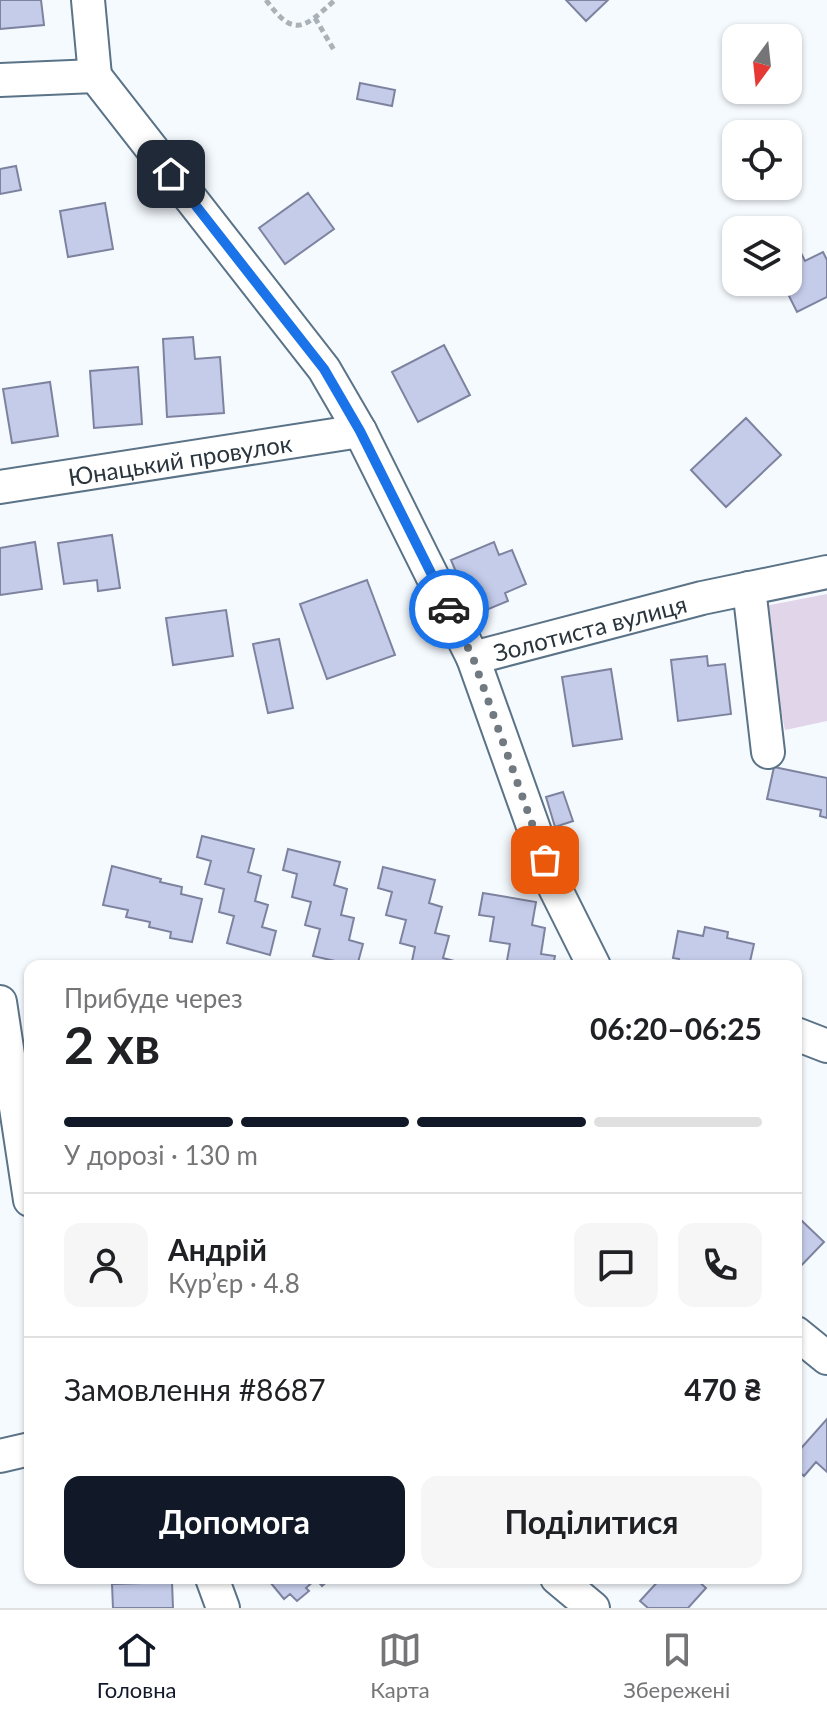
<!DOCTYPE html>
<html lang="uk">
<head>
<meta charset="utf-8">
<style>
  body { margin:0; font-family:Lato,sans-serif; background:#f6f6f6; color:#202124; height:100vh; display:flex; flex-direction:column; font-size:30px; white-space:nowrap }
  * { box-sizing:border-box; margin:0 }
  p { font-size:26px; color:#757577 }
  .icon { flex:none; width:44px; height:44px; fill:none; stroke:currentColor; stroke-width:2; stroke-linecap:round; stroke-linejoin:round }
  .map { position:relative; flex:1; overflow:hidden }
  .details { position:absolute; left:24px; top:960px; width:778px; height:624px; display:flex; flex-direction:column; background:#fff; border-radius:16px; box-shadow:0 2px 6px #0004 }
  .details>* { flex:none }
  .needle { width:52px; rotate:195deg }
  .fabs { position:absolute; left:722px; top:24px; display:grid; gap:16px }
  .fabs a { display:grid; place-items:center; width:80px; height:80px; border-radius:16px; background:#fff; box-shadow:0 2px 6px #0004; font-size:40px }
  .pin { position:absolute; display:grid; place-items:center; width:68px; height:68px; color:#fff; margin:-34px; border-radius:16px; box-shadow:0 4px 12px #0006 }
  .courier { position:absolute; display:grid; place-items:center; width:80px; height:80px; margin:-40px; border:6px solid #1a73e8; border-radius:50%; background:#fff; color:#222; box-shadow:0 2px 10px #0007 }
  .head em { font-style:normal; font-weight:700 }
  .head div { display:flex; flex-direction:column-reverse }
  .head { display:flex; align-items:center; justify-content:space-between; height:136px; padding:0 40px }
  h1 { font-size:52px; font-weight:700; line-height:60px }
  .bar { display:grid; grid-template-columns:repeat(4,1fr); gap:12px 8px; align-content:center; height:96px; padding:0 40px }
  .bar i { height:10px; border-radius:6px; background:#e0e0e0 }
  .bar .active { background:#111827 }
  .bar p { grid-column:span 4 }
  .line { display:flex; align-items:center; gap:20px; padding:0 40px; border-top:2px solid #e0e0e0 }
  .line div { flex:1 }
  .round { display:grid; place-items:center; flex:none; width:84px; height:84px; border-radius:16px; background:#f6f6f6 }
  .action { display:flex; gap:16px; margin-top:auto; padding:16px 40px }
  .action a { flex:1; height:92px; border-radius:16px; background:#111827; color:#fff; font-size:32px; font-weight:700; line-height:92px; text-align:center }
  .action a+a { background:#f6f6f6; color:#202124 }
  .dock { display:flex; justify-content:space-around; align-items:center; height:112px; border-top:2px solid #e0e0e0; background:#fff; font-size:22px; color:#757577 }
  .dock a { display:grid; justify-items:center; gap:4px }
  .dock .active { color:#111827 }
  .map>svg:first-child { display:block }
</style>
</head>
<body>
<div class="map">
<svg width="827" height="1608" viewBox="0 0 827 1608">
  <rect width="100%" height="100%" fill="#f5faff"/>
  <path fill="#e0d5e9" d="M827 594V721L785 730 760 607Z"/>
  <path fill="#c5ccea" stroke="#7d839f" stroke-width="2" d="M0 0H41L44 25 0 29Z
    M566 0H608L586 21Z
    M360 83 395 90 392 106 357 99Z
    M16 166 21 190 0 194V169Z
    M308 193 334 229 285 264 259 228Z
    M105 203 113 249 68 257 60 211Z
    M823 252 827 260V297L797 312 782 282H788V259L801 253 805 261Z
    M193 337 195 359 220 357 224 413 167 417 163 339Z
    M444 345 470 395 418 422 392 372Z
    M138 367 142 424 94 428 90 371Z
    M50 382 58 436 12 443 3 389Z
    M746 418 781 455 726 507 691 470Z
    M112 535 120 588 98 591 97 580 64 584 58 543Z
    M35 542 42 589 0 595V548Z
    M494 542 499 555 512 550 526 584 505 593 508 601 474 615 451 560Z
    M367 580 395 655 327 679 300 604Z
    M226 610 233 656 173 665 166 618Z
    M279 639 293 708 268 713 253 644Z
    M707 656 708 666 725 664 731 714 678 721 671 660Z
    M611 669 622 739 573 746 562 677Z
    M774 767 827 778V818L820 816 821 810 767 799Z
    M563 792 573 821 555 827 546 797Z
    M202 836 254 849 248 872 261 876 255 901 268 905 262 927 276 931 270 955 227 943 234 916 219 912 224 889 205 884 211 861 197 857Z
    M288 849 340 862 334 885 347 889 341 915 354 918 349 940 363 944 357 966 313 956 320 929 305 925 311 902 292 897 297 874 283 870Z
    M112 866 161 879 160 882 182 887 181 894 202 899 192 942 170 938 171 932 149 927 150 922 126 917 128 910 103 905Z
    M383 867 435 880 429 903 442 907 435 933 449 936 443 958 458 962 457 966H411L415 947 400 943 406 920 386 915 392 892 378 888Z
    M483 893 536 902 532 925 545 928 541 954 555 956 553 966H506L510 944 490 941 494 917 479 915Z
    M705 927 728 932 727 938 754 944 749 966H677L679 959 673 958 678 931 703 936Z
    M801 1220 824 1242 796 1271V1226Z
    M827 1419V1472L816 1462 804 1476 796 1469V1454Z
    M274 1578H331L322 1586 316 1579 306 1588 309 1591 297 1601 290 1594 284 1599 270 1582Z
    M661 1578H695L706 1588 688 1608H648L640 1601Z
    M172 1582 173 1608H113L112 1584Z"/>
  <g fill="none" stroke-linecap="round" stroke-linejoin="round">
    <g stroke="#5b7387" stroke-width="36">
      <g id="minor">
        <path d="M88 0 95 76"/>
        <path id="s1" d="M95 76 324 369 360 431 473 658 702 598 827 572"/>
        <path d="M0 80 95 76"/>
        <path id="s2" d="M0 487 360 431"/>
        <path d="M749 588 768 752"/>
        <path d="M473 658 555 888 594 966"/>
        <path d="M0 1002 30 1200"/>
        <path d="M796 1034 827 1046"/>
        <path d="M796 1333 827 1358"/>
        <path d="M0 1456 30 1449"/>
        <path d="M212 1578 223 1608"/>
        <path d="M557 1578 593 1608"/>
      </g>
    </g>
    <path stroke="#aab2b8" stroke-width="5" stroke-dasharray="6 4" stroke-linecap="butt" d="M266 0C294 38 303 29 335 0
      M315 18 334 50"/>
    <use href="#minor" stroke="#fff" stroke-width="32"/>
  </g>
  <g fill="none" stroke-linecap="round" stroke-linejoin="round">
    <path stroke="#717a81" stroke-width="8" stroke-dasharray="0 14.4" d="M449 609 473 658 545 860"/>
    <path stroke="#1a73e8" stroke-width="10" d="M171 174 324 369 360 431 449 609"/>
  </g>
  <g text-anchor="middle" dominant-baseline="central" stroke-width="6" stroke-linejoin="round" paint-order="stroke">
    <g font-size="24" fill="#2a353d" stroke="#f5faff">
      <text stroke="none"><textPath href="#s2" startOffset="182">Юнацький провулок</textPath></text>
      <text stroke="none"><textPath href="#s1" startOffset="818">Золотиста вулиця</textPath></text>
    </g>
  </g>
</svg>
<div class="fabs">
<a><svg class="needle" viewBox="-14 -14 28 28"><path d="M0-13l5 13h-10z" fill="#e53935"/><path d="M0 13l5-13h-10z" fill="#757577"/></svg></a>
<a><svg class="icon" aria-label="locate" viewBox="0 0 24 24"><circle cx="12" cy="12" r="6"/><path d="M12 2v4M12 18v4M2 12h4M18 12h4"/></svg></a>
<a><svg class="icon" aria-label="layers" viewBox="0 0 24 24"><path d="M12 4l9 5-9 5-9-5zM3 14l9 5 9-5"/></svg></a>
</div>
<div class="pin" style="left:545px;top:860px;background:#ea580c"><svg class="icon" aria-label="bag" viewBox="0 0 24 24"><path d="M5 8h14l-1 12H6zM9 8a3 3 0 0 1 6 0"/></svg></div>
<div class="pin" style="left:171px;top:174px;background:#1f2937"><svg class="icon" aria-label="home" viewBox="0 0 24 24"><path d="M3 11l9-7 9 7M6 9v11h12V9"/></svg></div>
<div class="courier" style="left:449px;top:609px"><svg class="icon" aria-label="car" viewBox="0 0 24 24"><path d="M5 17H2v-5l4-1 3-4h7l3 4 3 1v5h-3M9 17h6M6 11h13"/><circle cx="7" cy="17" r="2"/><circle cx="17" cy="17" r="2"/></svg></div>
<section class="details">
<div class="head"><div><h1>2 хв</h1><p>Прибуде через</p></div><em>06:20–06:25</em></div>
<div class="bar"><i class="active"></i><i class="active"></i><i class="active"></i><i></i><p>У дорозі · 130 m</p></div>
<div class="line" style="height:144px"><a class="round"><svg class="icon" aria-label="person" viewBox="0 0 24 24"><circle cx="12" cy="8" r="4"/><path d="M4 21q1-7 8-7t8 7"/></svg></a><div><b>Андрій</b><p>Кур’єр · 4.8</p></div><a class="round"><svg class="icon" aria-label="chat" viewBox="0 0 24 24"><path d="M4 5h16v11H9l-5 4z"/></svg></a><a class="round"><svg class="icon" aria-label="phone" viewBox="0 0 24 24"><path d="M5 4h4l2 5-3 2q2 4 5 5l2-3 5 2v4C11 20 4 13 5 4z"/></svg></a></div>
<div class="line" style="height:104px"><div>Замовлення #8687</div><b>470 ₴</b></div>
<div class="action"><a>Допомога</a><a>Поділитися</a></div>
</section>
</div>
<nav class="dock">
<a class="active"><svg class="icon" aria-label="home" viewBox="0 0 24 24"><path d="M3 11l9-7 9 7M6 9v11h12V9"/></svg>Головна</a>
<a><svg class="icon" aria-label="map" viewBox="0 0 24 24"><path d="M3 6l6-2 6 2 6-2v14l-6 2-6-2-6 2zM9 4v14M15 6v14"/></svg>Карта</a>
<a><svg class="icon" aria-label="saved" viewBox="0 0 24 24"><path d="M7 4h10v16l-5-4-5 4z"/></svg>Збережені</a>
</nav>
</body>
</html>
